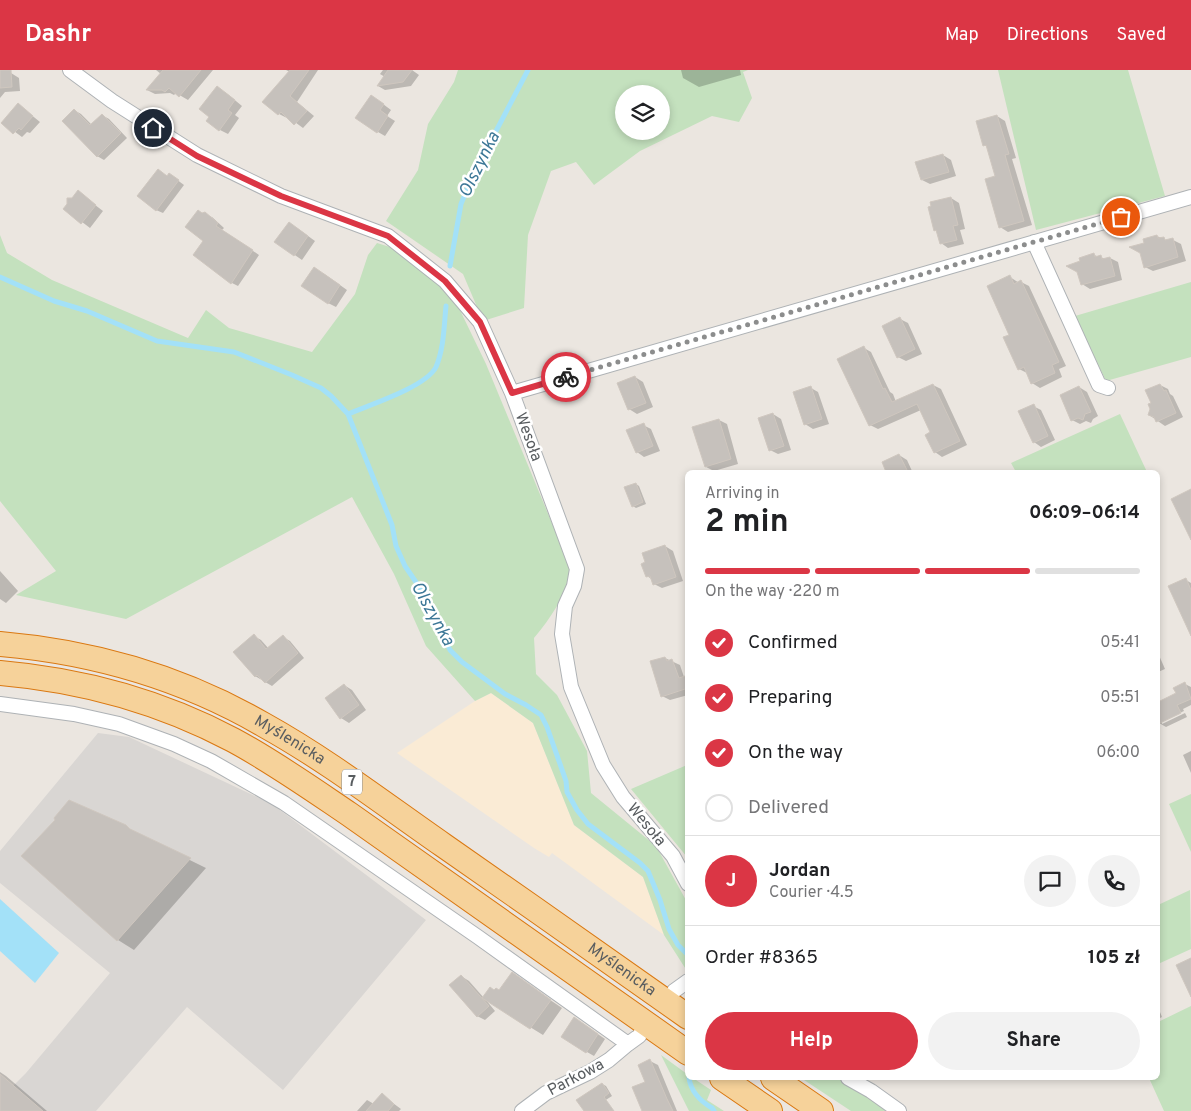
<!DOCTYPE html>
<html lang="en">
<head>
<meta charset="utf-8">
<style>
  body { margin:0; font-family:Overpass,sans-serif; background:#f2f2f2; color:#202124; height:100vh; display:flex; flex-direction:column; font-size:19px; white-space:nowrap }
  * { box-sizing:border-box; margin:0 }
  p { font-size:16px; color:#757577 }
  .icon { flex:none; width:28px; height:28px; fill:none; stroke:currentColor; stroke-width:2; stroke-linecap:round; stroke-linejoin:round }
  .map { position:relative; flex:1; overflow:hidden }
  .panel { position:absolute; left:685px; top:400px; width:475px; height:610px; display:flex; flex-direction:column; background:#fff; border-radius:8px; box-shadow:0 2px 8px #0003 }
  .panel>* { flex:none }
  .buttons { position:absolute; left:615px; top:15px; display:grid; gap:10px }
  .buttons a { display:grid; place-items:center; width:55px; height:55px; border-radius:50%; background:#fff; box-shadow:0 2px 8px #0003; font-size:25px }
  .pin { position:absolute; display:grid; place-items:center; width:42px; height:42px; color:#fff; margin:-21px; border:2px solid #fff; border-radius:50%; box-shadow:0 1px 5px #0007 }
  .courier { position:absolute; display:grid; place-items:center; width:50px; height:50px; margin:-25px; border:4px solid #db3645; border-radius:50%; background:#fff; color:#222; box-shadow:0 1px 6px #0007 }
  .summary em { font-style:normal; font-weight:700 }
  .summary div { display:flex; flex-direction:column-reverse }
  .summary { display:flex; align-items:center; justify-content:space-between; height:85px; padding:0 20px }
  h1 { font-size:32px; font-weight:700; line-height:38px }
  .bar { display:grid; grid-template-columns:repeat(4,1fr); gap:8px 5px; align-content:center; height:60px; padding:0 20px }
  .bar i { height:6px; border-radius:4px; background:#e0e0e0 }
  .bar .on { background:#db3645 }
  .bar p { grid-column:span 4 }
  .line { display:flex; align-items:center; gap:12px; padding:0 20px; border-top:1px solid #e0e0e0 }
  .line div { flex:1 }
  .round { display:grid; place-items:center; flex:none; width:52px; height:52px; border-radius:26px; background:#f2f2f2 }
  ol { padding:0 20px; list-style:none }
  li { display:flex; align-items:center; gap:15px; height:55px }
  li p { margin-inline-start:auto }
  li .icon { padding:5px; border-radius:50%; background:#db3645; color:#fff; stroke-width:4 }
  li:last-child { color:#757577 }
  li i { width:28px; height:28px; border:2px solid #e0e0e0; border-radius:50% }
  .cta { display:flex; gap:10px; margin-top:auto; padding:10px 20px }
  .cta a { flex:1; height:58px; border-radius:30px; background:#db3645; color:#fff; font-size:20px; font-weight:700; line-height:58px; text-align:center }
  .cta a+a { background:#f2f2f2; color:#202124 }
  header { display:flex; align-items:center; gap:30px; box-sizing:border-box; height:70px; padding:0 25px; background:#db3645; color:#fff }
  header strong { font-size:24px }
  nav { display:flex; gap:28px; margin-inline-start:auto; font-size:18px }
  .map>svg:first-child { display:block }
</style>
</head>
<body>
<header>
<strong>Dashr</strong>
<nav><a>Map</a><a>Directions</a><a>Saved</a></nav>
</header>
<div class="map">
<svg width="1191" height="1041" viewBox="0 0 1191 1041">
  <rect width="100%" height="100%" fill="#ebe6e0"/>
  <path fill="#faebd5" d="M491 623 533 653 574 755 643 807 664 865 552 783 549 787 534 778 397 683 475 631Z"/>
  <path fill="#d9d6d3" d="M98 663 129 667 272 734 426 850 283 1020 187 937 96 1041H0V1029L26 1003 110 903 0 813V781Z"/>
  <path fill="#c4e1be" fill-rule="evenodd" d="M458 0H748L743 2 752 28 739 52 712 46 640 81 594 115 576 92 551 101 528 165 524 238 483 251 463 204 386 151 418 100 428 54 454 12ZM624 24H661V61H624Z
    M998 0H1128L1165 126 1036 160Z
    M0 165 7 183 52 210 188 268 206 240 229 258 312 282 355 224 368 185 377 173 393 178 444 218 457 234 486 294 573 504C563 528 551 548 534 568L536 604 557 625 587 681 591 723 656 776 687 832V901L664 865 643 807 574 755 533 653 491 623 475 631 426 576 394 504 352 427 126 549 16 525 56 501 0 431Z
    M1191 212V287L1106 311 1075 246Z
    M1120 344 1147 402H1016L1011 393Z
    M687 695V787L631 719Z
    M1191 724V782L1169 734Z
    M1190 820 1191 879 1158 894V835Z
    M1191 936V1041H1164L1149 1008H1158V952Z
    M661 985 687 1004 688 1008H693L711 1020 707 1030 724 1041H689Z
    M801 1008H836L854 1017 887 1041H851Z"/>
  <path fill="#a3e1f8" d="M0 829 59 883 35 913 0 881Z"/>
  <path fill="#0003" d="M156 0H213L188 30 176 23 174 25 170 23 155 24 147 20 161 4Z
    M286 0H318L297 32 314 46 303 58 288 47 287 48 279 44 290 2Z
    M383 0H412L419 5 411 16 385 20 378 16 385 7 380 4Z
    M681 0H740L741 5 699 17 683 8Z
    M0 2 11 3 19 8 20 21 5 22 0 28Z
    M225 22 242 36 235 45 239 48 228 64 220 60Z
    M379 31 391 40 387 46 395 51 385 66 378 62Z
    M19 35 40 52 30 63 27 62 22 67 3 53Z
    M74 40 81 44 92 55 102 45 109 49 127 68 104 90 97 86Z
    M997 46 1005 51 1016 88 1012 89 1032 155 1008 162 1000 157 996 107 988 77 984 75Z
    M943 85 951 90 956 106 930 114 922 110Z
    M168 107 176 109 184 115 163 143 156 140Z
    M78 122 103 141 90 158 65 139Z
    M951 128 959 133 965 159 960 160 964 174 948 178 941 173 938 162 935 160Z
    M203 144 212 147 224 158 222 160 259 185 238 216 232 213 205 171Z
    M297 158 315 171 302 190 276 172Z
    M1157 166 1168 171 1173 170 1181 174 1186 191 1153 201 1145 197V173Z
    M1094 185 1106 189 1110 188 1118 192 1122 210 1090 219 1082 214Z
    M323 203 347 220 336 237 328 233Z
    M1010 207 1019 213 1021 212 1029 216 1066 296 1059 299 1062 307 1040 318 1032 313 1027 303 1019 299 1010 265Z
    M900 249 908 253 922 284 906 291 898 287Z
    M864 278 871 282 890 322 893 324 896 332 933 315 941 319 967 375 942 387 935 382 932 363 921 340 878 359 870 355Z
    M635 307 643 312 653 337 637 344 629 339Z
    M1160 315 1168 319 1170 324 1173 326 1183 347 1165 356 1149 345Z
    M1079 317 1087 322 1098 346 1093 349 1091 353 1086 351 1080 354 1072 350Z
    M811 318 818 322 829 354 813 359 805 354Z
    M1033 336 1041 340 1055 370 1041 377 1034 372Z
    M773 344 781 349 791 380 778 384 770 380Z
    M719 350 727 354 738 394 714 401 706 397Z
    M643 355 651 359 660 381 644 387 637 382Z
    M899 385 907 390 912 401 915 402H888L883 393Z
    M636 414 639 416 646 434 636 438 633 436Z
    M665 476 673 481 683 511 662 518 654 514 653 510 647 506Z
    M0 501 18 521 6 533 0 529Z
    M1186 510 1191 513V563Z
    M254 566 261 570 269 579 283 567 290 571 304 588 272 616 255 606Z
    M1158 583 1165 599 1158 602Z
    M665 588 680 595 684 607H688V625L670 630 662 626Z
    M1185 614 1191 617V635L1183 639 1184 641 1162 651V654L1185 643 1187 647 1166 657 1159 653 1158 649V633L1177 624Z
    M344 615 352 620 366 640 349 653 341 648Z
    M1191 681V703L1183 685Z
    M125 756 143 767 206 798 134 880 118 870 23 786Z
    M512 904 562 938 543 965 486 930 495 941 485 950 477 946 461 906 469 911 484 928 495 921 500 922Z
    M1158 937 1162 947 1158 949Z
    M582 953 605 969 594 986 587 982Z
    M650 991 658 995 677 1041H646L647 1012Z
    M0 1002 6 1006 47 1041H0Z
    M602 1014 606 1016 612 1026 601 1033Z
    M382 1025 401 1039 399 1041H357L367 1030 374 1034Z"/>
  <g fill="none" stroke-linecap="round" stroke-linejoin="round">
    <path stroke="#a3e1f8" stroke-width="5" d="M450 196 461 134 473 105 528 0
      M0 207 54 231 87 241 157 271 234 282 292 305 321 318 331 326 348 344 392 455 396 476 405 496 420 518 450 580 462 592 505 624 526 635 541 645 547 657 566 711 567 722 577 740 588 754 640 793 648 801 660 830 669 859 678 875 688 885
      M348 344C369 335 426 317 436 297 444 278 444 256 446 236
      M689 1008C691 1022 700 1031 712 1038L714 1041"/>
  </g>
  <path fill="#c6c1bc" stroke="#cfc7bf" d="M0 0H11L12 17 0 18Z
    M163 0H201L179 27 169 18 165 22 162 20H146Z
    M290 0H309L290 26 307 41 294 55 281 42 278 45 262 32Z
    M388 0H412L403 12 377 16Z
    M217 16 235 30 228 40 232 43 219 61 206 51 209 47 199 39Z
    M371 25 384 34 380 40 388 46 377 63 355 48Z
    M18 33 33 46 21 60 19 58 13 64 1 53Z
    M74 39 90 55 102 44 121 63 97 87 62 51Z
    M997 45 1009 84 1005 85 1024 151 999 158 985 109 995 106 986 75 983 76 976 51Z
    M943 84 949 102 921 110 915 92Z
    M158 99 167 106 169 103 179 110 156 141 137 126Z
    M78 120 96 135 81 154 63 139 67 134V128H72Z
    M951 127 958 155 953 156 957 170 940 174 936 160 934 161 928 137 931 136 930 132Z
    M198 140 202 143 205 142 218 153 216 156 253 180 231 214 193 185 203 171 185 157Z
    M289 152 308 166 294 186 274 172Z
    M1157 165 1158 168 1164 167 1165 170 1173 168 1178 187 1144 198 1140 183 1129 177 1144 173 1143 169Z
    M1094 183 1095 187 1101 185 1102 189 1110 187 1115 206 1081 215 1077 202 1066 196 1080 191 1079 188Z
    M314 197 340 215 328 234 301 216Z
    M1010 205 1014 214 1021 210 1059 292 1052 295 1055 303 1031 314 1024 297 1018 300 1003 267 1009 265 987 216Z
    M900 247 915 279 897 288 882 256Z
    M864 276 883 319 885 318 892 332 933 314 960 371 934 383 925 365 930 362 917 334 869 356 837 289Z
    M635 306 646 333 628 340 617 313Z
    M1160 314 1164 321 1166 320 1176 343 1156 352 1154 347 1148 345 1150 339 1148 334 1151 333 1145 320Z
    M811 316 822 349 804 355 793 322Z
    M1079 316 1091 342 1085 344 1083 350 1078 348 1071 351 1060 325Z
    M1034 334 1048 366 1033 373 1018 341Z
    M773 343 784 376 769 381 758 348Z
    M719 349 731 389 705 397 692 357Z
    M644 353 653 376 636 383 626 360Z
    M899 384 908 402H886L882 392Z
    M636 413 643 432 632 437 624 417Z
    M1191 419V470L1171 429Z
    M665 475 676 507 653 515 650 506 646 507 641 494 645 492 642 483Z
    M1186 508 1191 520V566L1168 516Z
    M254 564 266 579 283 565 298 583 265 613 257 605 255 607 233 582Z
    M665 587 667 591 672 589 679 608 688 605V618L661 627 650 591Z
    M1185 612 1191 629 1177 635 1181 643 1158 654V632L1176 623 1173 618Z
    M344 614 359 635 340 649 325 628Z
    M69 730 126 755 130 759 191 788 117 871 21 786 55 750 54 748Z
    M1191 888V927L1176 895Z
    M512 902 551 930 530 959 482 928 490 917 494 920 496 918 499 920Z
    M461 905 489 936 477 947 449 915Z
    M574 947 598 964 586 983 561 967Z
    M650 989 667 1029 673 1041H642L632 1017 645 1012 638 995Z
    M0 1004 43 1041H0Z
    M602 1013 609 1023 604 1027 614 1041H584L576 1030Z
    M382 1023 394 1034 388 1041H366Z"/>
  <g fill="none" stroke-linecap="round" stroke-linejoin="round">
    <g stroke="#aeb2b5" stroke-width="16">
      <path id="minor" d="M70 0 112 31 197 85 281 126 388 166 445 211 480 252 512 323 577 499 574 516 565 536 562 564 571 617 603 695 623 727 673 786 688 814
        M1034 172 1099 315 1108 318
        M512 323 1191 127
        M0 634 74 644 119 654 174 674 211 691 284 733 478 867 628 974 639 966 647 954
        M666 931 674 921 688 911
        M848 1008 871 1021 899 1041
        M522 1041 546 1023 590 1002 609 990 628 974"/>
    </g>
    <g stroke="#da7811" stroke-width="26">
      <g id="trunk">
        <path id="s1" d="M0 574C93 582 183 608 264 655 327 690 384 734 443 775 525 832 606 889 688 947"/>
        <path d="M0 603C82 610 161 632 233 670 274 692 312 719 349 744L688 983"/>
        <path d="M722 1008 770 1041"/>
        <path d="M773 1008 821 1041"/>
      </g>
    </g>
    <use href="#minor" stroke="#fff" stroke-width="14"/>
    <use href="#trunk" stroke="#f6d29a" stroke-width="24"/>
  </g>
  <g fill="none" stroke-linecap="round" stroke-linejoin="round">
    <path stroke="#8c8d8d" stroke-width="5" stroke-dasharray="0 9" d="M566 307 1121 147"/>
    <path stroke="#db3645" stroke-width="6" d="M153 58 197 86 281 126 388 166 445 211 480 252 512 323 566 307"/>
  </g>
  <g text-anchor="middle" dominant-baseline="central" stroke-width="5" stroke-linejoin="round" paint-order="stroke">
    <rect fill="#fff" stroke="#8b8e90" stroke-width="1" x="342" y="699.5" width="20" height="25" rx="4"/>
    <g font-size="15" font-weight="bold" fill="#595d60">
      <text x="352" y="712">7</text>
    </g>
    <g font-size="16" fill="#595d60" stroke="#fff">
      <text transform="translate(528 367) rotate(70)">Wesoła</text>
      <text stroke="none"><textPath href="#s1" startOffset="308">Myślenicka</textPath></text>
      <text transform="translate(646 755) rotate(50)">Wesoła</text>
      <text stroke="none"><textPath href="#s1" startOffset="712">Myślenicka</textPath></text>
      <text transform="translate(576 1008) rotate(-28)">Parkowa</text>
    </g>
    <g font-size="18" font-style="italic" fill="#3d7897" stroke="#fff">
      <text transform="translate(480 95) rotate(-64)">Olszynka</text>
      <text transform="translate(432 544) rotate(61)">Olszynka</text>
    </g>
  </g>
</svg>
<div class="buttons">
<a><svg class="icon" aria-label="layers" viewBox="0 0 24 24"><path d="M12 4l9 5-9 5-9-5zM3 14l9 5 9-5"/></svg></a>
</div>
<div class="pin" style="left:1121px;top:147px;background:#ea580c"><svg class="icon" aria-label="bag" viewBox="0 0 24 24"><path d="M5 8h14l-1 12H6zM9 8a3 3 0 0 1 6 0"/></svg></div>
<div class="pin" style="left:153px;top:58px;background:#1f2937"><svg class="icon" aria-label="home" viewBox="0 0 24 24"><path d="M3 11l9-7 9 7M6 9v11h12V9"/></svg></div>
<div class="courier" style="left:566px;top:307px"><svg class="icon" aria-label="bike" viewBox="0 0 24 24"><circle cx="6" cy="16" r="4"/><circle cx="18" cy="16" r="4"/><path d="M6 16l4-8h5l3 8M10 8l3 8H6M13 5h3"/></svg></div>
<section class="panel">
<div class="summary"><div><h1>2 min</h1><p>Arriving in</p></div><em>06:09–06:14</em></div>
<div class="bar"><i class="on"></i><i class="on"></i><i class="on"></i><i></i><p>On the way · 220 m</p></div>
<ol>
<li><svg class="icon" aria-label="check" viewBox="0 0 24 24"><path d="M5 12l5 5 9-10"/></svg>Confirmed<p>05:41</p></li>
<li><svg class="icon" aria-label="check" viewBox="0 0 24 24"><path d="M5 12l5 5 9-10"/></svg>Preparing<p>05:51</p></li>
<li><svg class="icon" aria-label="check" viewBox="0 0 24 24"><path d="M5 12l5 5 9-10"/></svg>On the way<p>06:00</p></li>
<li><i></i>Delivered</li>
</ol>
<div class="line" style="height:90px"><b class="round" style="background:#db3645;color:#fff">J</b><div><b>Jordan</b><p>Courier · 4.5</p></div><a class="round"><svg class="icon" aria-label="chat" viewBox="0 0 24 24"><path d="M4 5h16v11H9l-5 4z"/></svg></a><a class="round"><svg class="icon" aria-label="phone" viewBox="0 0 24 24"><path d="M5 4h4l2 5-3 2q2 4 5 5l2-3 5 2v4C11 20 4 13 5 4z"/></svg></a></div>
<div class="line" style="height:65px"><div>Order #8365</div><b>105 zł</b></div>
<div class="cta"><a>Help</a><a>Share</a></div>
</section>
</div>
</body>
</html>
